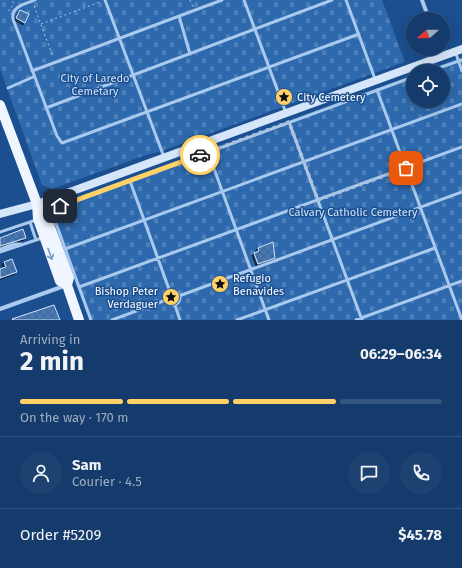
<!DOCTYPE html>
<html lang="en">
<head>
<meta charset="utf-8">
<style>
  body { margin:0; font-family:"Fira Sans",sans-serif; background:#1d4271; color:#f1f3f6; height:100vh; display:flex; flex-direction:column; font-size:15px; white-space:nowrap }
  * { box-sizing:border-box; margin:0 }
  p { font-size:13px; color:#9dadc1 }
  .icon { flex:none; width:22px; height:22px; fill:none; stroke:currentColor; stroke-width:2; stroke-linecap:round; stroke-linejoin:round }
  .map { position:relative; height:320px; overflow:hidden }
  .side { display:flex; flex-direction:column; background:#143b6b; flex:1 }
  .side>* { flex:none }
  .needle { width:26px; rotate:250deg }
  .controls { position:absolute; left:406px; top:12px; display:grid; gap:8px }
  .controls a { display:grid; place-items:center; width:44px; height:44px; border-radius:50%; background:#143b6b; box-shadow:0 4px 16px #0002,0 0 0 1px #33557e; font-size:20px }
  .pin { position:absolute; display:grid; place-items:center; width:34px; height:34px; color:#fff; margin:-17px; border-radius:8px; box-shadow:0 2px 6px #0006 }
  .courier { position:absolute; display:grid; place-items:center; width:40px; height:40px; margin:-20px; border:3px solid #ffd166; border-radius:50%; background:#fff; color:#222; box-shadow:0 1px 5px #0007 }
  .headline em { font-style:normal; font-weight:700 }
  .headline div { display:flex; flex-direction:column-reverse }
  .headline { display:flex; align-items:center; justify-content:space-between; height:68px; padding:0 20px }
  h1 { font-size:26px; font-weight:700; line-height:30px }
  .bar { display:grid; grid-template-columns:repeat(4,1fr); gap:6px 4px; align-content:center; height:48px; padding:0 20px }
  .bar i { height:5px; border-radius:3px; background:#33557e }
  .bar .active { background:#ffd166 }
  .bar p { grid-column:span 4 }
  .line { display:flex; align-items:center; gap:10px; padding:0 20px; border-top:1px solid #33557e }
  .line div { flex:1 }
  .round { display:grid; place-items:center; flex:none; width:42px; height:42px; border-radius:21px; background:#1d4271 }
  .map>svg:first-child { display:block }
</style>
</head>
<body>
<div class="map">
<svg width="462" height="320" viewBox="0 0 462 320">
  <defs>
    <pattern id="cemetery-stones" width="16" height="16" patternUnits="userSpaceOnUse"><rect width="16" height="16" fill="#2e69ad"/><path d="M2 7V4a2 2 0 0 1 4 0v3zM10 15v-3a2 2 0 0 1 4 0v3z" fill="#4d80b9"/></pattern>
    <pattern id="building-cross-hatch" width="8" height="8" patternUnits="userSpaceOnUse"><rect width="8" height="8" fill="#4478b7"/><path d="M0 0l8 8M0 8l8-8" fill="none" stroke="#486282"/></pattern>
    <filter id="shadow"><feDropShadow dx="-2" dy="2" stdDeviation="0" flood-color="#0009"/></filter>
  </defs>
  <rect width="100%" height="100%" fill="#1b4f8f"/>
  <path fill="url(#cemetery-stones)" d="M0 0H382L405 62 159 152 146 155 52 189 42 185 0 69Z
    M462 57V320H89L50 215 53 206 413 75V101H443V71H424Z"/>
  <path fill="url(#building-cross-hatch)" stroke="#cfe3fa" filter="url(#shadow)" d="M20 10 29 14 25 23 16 18Z
    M23 229 26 238 0 246V238Z
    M273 242 275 258 258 264 254 253 259 251 258 248Z
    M12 259 17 272 0 278V269L6 267 4 262Z
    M54 305 60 320H13L12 319Z"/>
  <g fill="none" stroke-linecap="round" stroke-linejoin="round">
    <path stroke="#a9c9ee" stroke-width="1" stroke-dasharray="2 3" stroke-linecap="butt" d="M190 0 193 7
      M34 6 53 57
      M8 11 14 4 12 0
      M41 24 100 2"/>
    <path stroke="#a9c9ee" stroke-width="3" d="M35 0C26 4 11 6 13 19L57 136 62 143 359 34
      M105 0 164 157
      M244 0 286 113
      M346 0 375 79
      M179 16 190 54
      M455 51 462 71
      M32 71 222 0
      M430 71 462 60
      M8 88 33 77
      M377 90 462 320
      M46 108 332 0
      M289 122 362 320
      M208 152 269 320
      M130 181 170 292
      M30 222 36 240
      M0 232 36 220
      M0 249 14 244H21
      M65 249 462 104
      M0 252 42 238
      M79 287 462 147
      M166 298a7 7 0 1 1 14 0a7 7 0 1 1-14 0Z
      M179 296 462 192
      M175 305 180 320
      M91 320 54 218V211L57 208 413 77
      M112 320 166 300
      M237 320 435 248
      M356 320 462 281"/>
    <path stroke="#a9c9ee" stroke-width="4" d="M422 0 429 19
      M0 309 64 286"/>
    <path stroke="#d6e6fa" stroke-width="8" d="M0 214 37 204 462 49"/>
    <path stroke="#f0f6ff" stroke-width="10" d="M0 105 37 204 45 214 69 278 67 285 79 320
      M37 204 38 219 60 281 67 285"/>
  </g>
  <defs><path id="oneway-shaft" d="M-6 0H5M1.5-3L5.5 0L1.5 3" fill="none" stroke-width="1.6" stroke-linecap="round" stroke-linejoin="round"/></defs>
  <use stroke="#7b9ac1" href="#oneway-shaft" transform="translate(50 254) rotate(70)"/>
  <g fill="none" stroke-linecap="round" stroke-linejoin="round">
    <path stroke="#afc1d8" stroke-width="4" stroke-dasharray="0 7.2" d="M200 155 289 122 318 200 406 168"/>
    <path stroke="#ffd166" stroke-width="5" d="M60 206 200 155"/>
  </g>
  <defs>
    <g id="sight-disc" transform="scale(0.9)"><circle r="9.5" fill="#ffd166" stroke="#1b4f8f"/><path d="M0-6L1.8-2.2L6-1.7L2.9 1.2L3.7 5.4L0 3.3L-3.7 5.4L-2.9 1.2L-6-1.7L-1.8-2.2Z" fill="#111"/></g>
  </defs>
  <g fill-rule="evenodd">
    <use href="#sight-disc" x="284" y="97"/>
    <use href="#sight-disc" x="220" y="284"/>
    <use href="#sight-disc" x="171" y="297"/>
  </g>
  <g text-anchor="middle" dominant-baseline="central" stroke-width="3" stroke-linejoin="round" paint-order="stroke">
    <g font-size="11" fill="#cfe3fa" stroke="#1b4f8f">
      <text x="95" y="78">City of Laredo<tspan x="95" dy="13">Cemetary</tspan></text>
      <text x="353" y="212">Calvary Catholic Cemetery</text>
    </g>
    <g font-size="11" fill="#fff" stroke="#1b4f8f" text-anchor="start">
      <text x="297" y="97">City Cemetery</text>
      <text x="233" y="278">Refugio<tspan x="233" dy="13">Benavides</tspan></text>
      <text x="158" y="291" text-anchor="end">Bishop Peter<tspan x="158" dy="13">Verdaguer</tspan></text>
    </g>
  </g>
</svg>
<div class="controls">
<a><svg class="needle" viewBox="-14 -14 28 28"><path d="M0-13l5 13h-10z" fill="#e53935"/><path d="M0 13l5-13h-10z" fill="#9dadc1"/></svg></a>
<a><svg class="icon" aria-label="locate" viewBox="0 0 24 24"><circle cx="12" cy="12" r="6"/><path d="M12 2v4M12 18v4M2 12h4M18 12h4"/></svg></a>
</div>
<div class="pin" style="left:406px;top:168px;background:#ea580c"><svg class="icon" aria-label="bag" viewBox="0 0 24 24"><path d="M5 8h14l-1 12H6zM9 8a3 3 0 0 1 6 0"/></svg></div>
<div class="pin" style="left:60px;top:206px;background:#1f2937"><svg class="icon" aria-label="home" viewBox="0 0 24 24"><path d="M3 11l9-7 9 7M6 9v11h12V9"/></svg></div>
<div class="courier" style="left:200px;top:155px"><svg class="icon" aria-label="car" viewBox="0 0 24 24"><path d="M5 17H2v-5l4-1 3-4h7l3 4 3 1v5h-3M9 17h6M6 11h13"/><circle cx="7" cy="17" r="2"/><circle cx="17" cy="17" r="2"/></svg></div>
</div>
<section class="side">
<div class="headline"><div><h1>2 min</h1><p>Arriving in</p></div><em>06:29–06:34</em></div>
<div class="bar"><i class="active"></i><i class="active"></i><i class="active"></i><i></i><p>On the way · 170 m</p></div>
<div class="line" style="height:72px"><a class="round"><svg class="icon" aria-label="person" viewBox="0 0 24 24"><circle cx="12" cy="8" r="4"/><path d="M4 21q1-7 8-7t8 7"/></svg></a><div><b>Sam</b><p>Courier · 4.5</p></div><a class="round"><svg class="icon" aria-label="chat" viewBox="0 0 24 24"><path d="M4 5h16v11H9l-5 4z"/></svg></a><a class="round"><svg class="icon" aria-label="phone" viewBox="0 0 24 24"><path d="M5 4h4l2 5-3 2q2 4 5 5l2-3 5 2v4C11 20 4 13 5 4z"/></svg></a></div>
<div class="line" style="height:52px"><div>Order #5209</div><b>$45.78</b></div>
</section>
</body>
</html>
